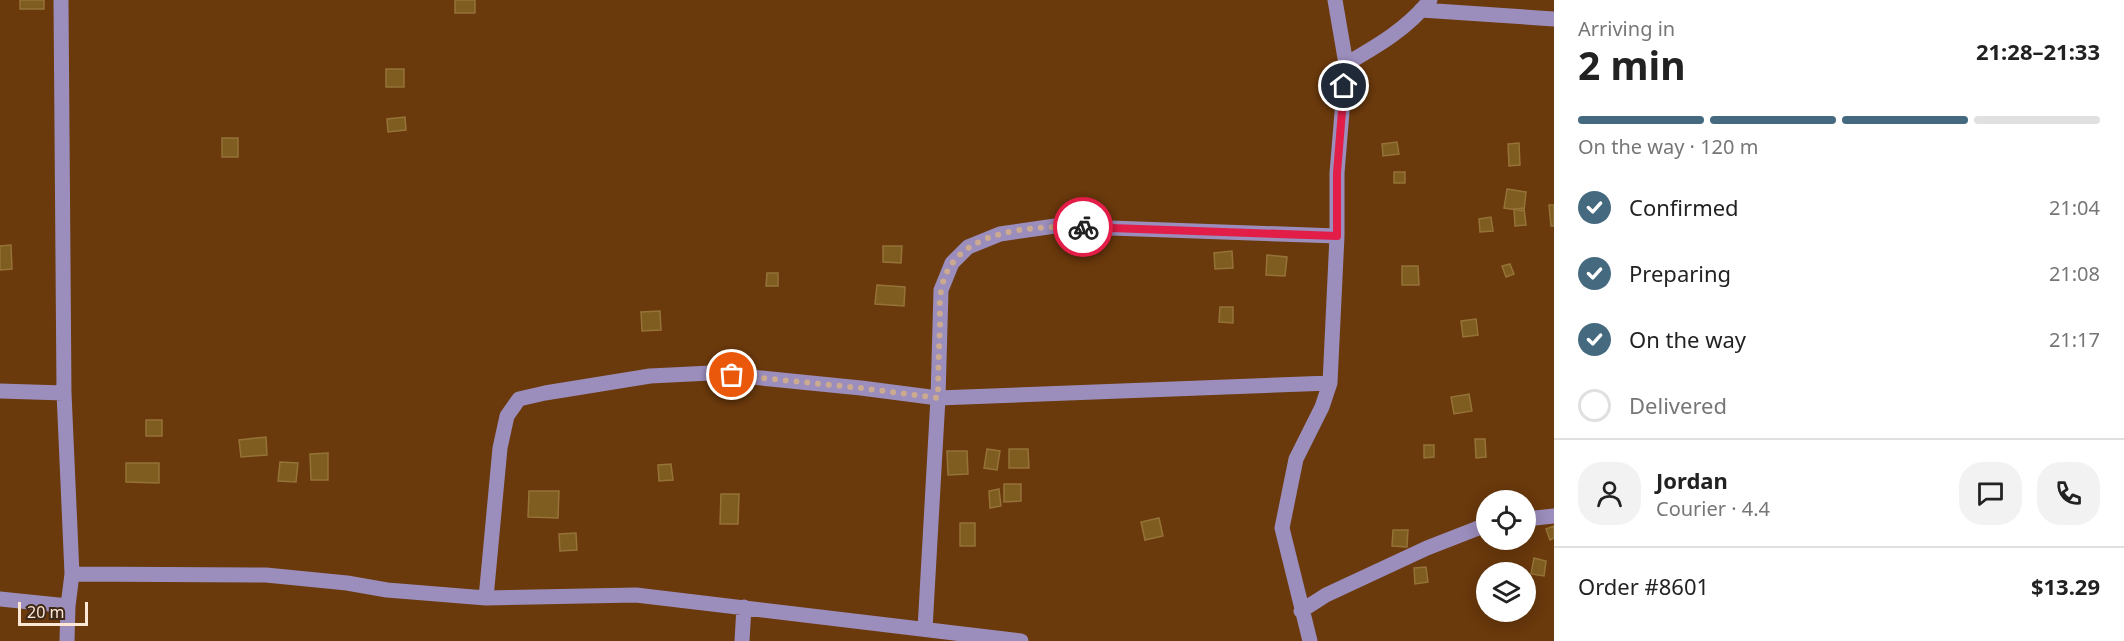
<!DOCTYPE html>
<html lang="en">
<head>
<meta charset="utf-8">
<style>
  body { margin:0; font-family:"Noto Sans",sans-serif; background:#f2f2f2; color:#222; height:100vh; display:flex; flex-direction:column; font-size:22px; white-space:nowrap }
  * { box-sizing:border-box; margin:0 }
  p { font-size:20px; color:#767676 }
  .icon { flex:none; width:33px; height:33px; fill:none; stroke:currentColor; stroke-width:2; stroke-linecap:round; stroke-linejoin:round }
  .map { position:relative; flex:1; overflow:hidden }
  .side { display:flex; flex-direction:column; background:#fff; width:570px }
  .side>* { flex:none }
  .fabs { position:absolute; left:1476px; top:490px; display:grid; gap:12px }
  .fabs a { display:grid; place-items:center; width:60px; height:60px; border-radius:50%; background:#fff; box-shadow:0 3px 15px #0003; font-size:30px }
  .scale { position:absolute; left:18px; bottom:15px; width:70px; box-sizing:border-box; padding-left:6px; border:3px solid #ffe7d5; border-top:0; font-size:16px; line-height:21px; white-space:nowrap; color:#ffe7d5; -webkit-text-stroke:4px #3e2817; paint-order:stroke }
  .pin { position:absolute; display:grid; place-items:center; width:51px; height:51px; color:#fff; margin:-26px; border:3px solid #fff; border-radius:50%; box-shadow:0 2px 6px #0007 }
  .courier { position:absolute; display:grid; place-items:center; width:60px; height:60px; margin:-30px; border:4px solid #e11d48; border-radius:50%; background:#fff; color:#222; box-shadow:0 2px 8px #0007 }
  .head em { font-style:normal; font-weight:700 }
  .head div { display:flex; flex-direction:column-reverse }
  .head { display:flex; align-items:center; justify-content:space-between; height:102px; padding:0 24px }
  h1 { font-size:39px; font-weight:700; line-height:45px }
  .bar { display:grid; grid-template-columns:repeat(4,1fr); gap:9px 6px; align-content:center; height:72px; padding:0 24px }
  .bar i { height:8px; border-radius:4px; background:#e0e0e0 }
  .bar .current { background:#456a80 }
  .bar p { grid-column:span 4 }
  .line { display:flex; align-items:center; gap:15px; padding:0 24px; border-top:2px solid #e0e0e0 }
  .line div { flex:1 }
  .round { display:grid; place-items:center; flex:none; width:63px; height:63px; border-radius:24px; background:#f2f2f2 }
  ol { padding:0 24px; list-style:none }
  li { display:flex; align-items:center; gap:18px; height:66px }
  li p { margin-inline-start:auto }
  li .icon { padding:6px; border-radius:50%; background:#456a80; color:#fff; stroke-width:4 }
  li:last-child { color:#767676 }
  li i { width:33px; height:33px; border:3px solid #e0e0e0; border-radius:50% }
  main { display:flex; flex:1; min-height:0 }
  .map>svg:first-child { display:block }
</style>
</head>
<body>
<main>
<div class="map">
<svg width="1554" height="641" viewBox="0 0 1554 641">
  <rect width="100%" height="100%" fill="#6a390c"/>
  <path fill="#7f5d21" stroke="#957237" stroke-width="1.5" d="M20 0H44V9H20Z
    M455 0H475V13H455Z
    M386 69H404V87H386Z
    M405 117 406 130 388 132 387 119Z
    M222 138H238V157H222Z
    M1397 142 1399 154 1383 156 1382 144Z
    M1519 143 1520 165 1509 166 1508 144Z
    M1394 172H1405V183H1394Z
    M1507 189 1526 192 1524 211 1504 208Z
    M1549 205H1554V226H1551Z
    M1524 208 1526 225 1515 226 1514 209Z
    M1491 217 1493 231 1480 232 1479 219Z
    M11 245 12 269 0 270V246Z
    M883 246H902L901 263 883 262Z
    M1232 251 1233 268 1215 269 1214 253Z
    M1267 255 1287 257 1285 276 1266 275Z
    M1510 264 1514 274 1506 277 1502 266Z
    M1402 266H1418L1419 285H1402Z
    M767 273H778V286H766Z
    M877 285 905 287 904 306 875 304Z
    M1220 307H1233V323L1219 322Z
    M660 311 661 330 642 331 641 312Z
    M1476 319 1478 335 1463 337 1461 321Z
    M1469 394 1472 411 1454 414 1451 397Z
    M146 420H162V436H146Z
    M266 437 267 455 241 457 239 440Z
    M1475 439H1485L1486 457 1476 458Z
    M1424 445H1434V457L1424 458Z
    M987 449 1000 451 997 470 984 468Z
    M1009 449H1028L1029 468H1009Z
    M947 451H967L968 474 948 475Z
    M328 453V480H311L310 454Z
    M280 462 298 463 296 482 278 481Z
    M126 463H159V483L126 482Z
    M671 464 673 480 659 481 658 465Z
    M1004 484H1021V501L1004 502Z
    M999 489 1001 506 990 508 989 491Z
    M529 491H559L558 518 528 517Z
    M721 494H739L738 524H720Z
    M1159 518 1163 536 1145 540 1141 522Z
    M960 523H975V546H960Z
    M1554 526V538L1550 540 1546 529Z
    M1393 530H1408L1407 547 1392 546Z
    M576 533 577 550 560 551 559 534Z
    M1534 558 1546 561 1544 576 1531 574Z
    M1426 567 1428 582 1415 584 1414 568Z"/>
  <g fill="none" stroke-linecap="round" stroke-linejoin="round">
    <path stroke="#9b8dbc" stroke-width="15" d="M61 0 64 393 72 574 68 606 67 641
      M1421 10 1554 19
      M1346 64C1377 46 1407 29 1430 0
      M0 391 64 393
      M1526 519 1554 516
      M72 574 266 575 347 583 387 590 486 598 636 595 1021 641
      M486 598 500 448 507 416 519 399 545 393 650 376 711 373 861 388 938 398 1330 383
      M0 599 68 606
      M1301 611 1326 595 1427 548 1486 525
      M925 629 938 398 941 290 952 263 968 247 1000 234 1055 226 1337 236
      M742 641 744 607
      M1310 641 1282 528 1296 459 1322 407 1330 383 1337 236V173L1346 64 1335 0"/>
  </g>
  <g fill="none" stroke-linecap="round" stroke-linejoin="round">
    <path stroke="#cbaa8f" stroke-width="6" stroke-dasharray="0 10.8" d="M732 375 861 388 938 398C938 373 939 349 940 324 940 313 939 302 941 291 951 228 1033 226 1083 227"/>
    <path stroke="#e11d48" stroke-width="8" d="M1083 227 1337 236V173L1344 86"/>
  </g>
</svg>
<div class="fabs">
<a><svg class="icon" aria-label="locate" viewBox="0 0 24 24"><circle cx="12" cy="12" r="6"/><path d="M12 2v4M12 18v4M2 12h4M18 12h4"/></svg></a>
<a><svg class="icon" aria-label="layers" viewBox="0 0 24 24"><path d="M12 4l9 5-9 5-9-5zM3 14l9 5 9-5"/></svg></a>
</div>
<div class="scale">20 m</div>
<div class="pin" style="left:732px;top:375px;background:#ea580c"><svg class="icon" aria-label="bag" viewBox="0 0 24 24"><path d="M5 8h14l-1 12H6zM9 8a3 3 0 0 1 6 0"/></svg></div>
<div class="pin" style="left:1344px;top:86px;background:#1f2937"><svg class="icon" aria-label="home" viewBox="0 0 24 24"><path d="M3 11l9-7 9 7M6 9v11h12V9"/></svg></div>
<div class="courier" style="left:1083px;top:227px"><svg class="icon" aria-label="bike" viewBox="0 0 24 24"><circle cx="6" cy="16" r="4"/><circle cx="18" cy="16" r="4"/><path d="M6 16l4-8h5l3 8M10 8l3 8H6M13 5h3"/></svg></div>
</div>
<section class="side">
<div class="head"><div><h1>2 min</h1><p>Arriving in</p></div><em>21:28–21:33</em></div>
<div class="bar"><i class="current"></i><i class="current"></i><i class="current"></i><i></i><p>On the way · 120 m</p></div>
<ol>
<li><svg class="icon" aria-label="check" viewBox="0 0 24 24"><path d="M5 12l5 5 9-10"/></svg>Confirmed<p>21:04</p></li>
<li><svg class="icon" aria-label="check" viewBox="0 0 24 24"><path d="M5 12l5 5 9-10"/></svg>Preparing<p>21:08</p></li>
<li><svg class="icon" aria-label="check" viewBox="0 0 24 24"><path d="M5 12l5 5 9-10"/></svg>On the way<p>21:17</p></li>
<li><i></i>Delivered</li>
</ol>
<div class="line" style="height:108px"><a class="round"><svg class="icon" aria-label="person" viewBox="0 0 24 24"><circle cx="12" cy="8" r="4"/><path d="M4 21q1-7 8-7t8 7"/></svg></a><div><b>Jordan</b><p>Courier · 4.4</p></div><a class="round"><svg class="icon" aria-label="chat" viewBox="0 0 24 24"><path d="M4 5h16v11H9l-5 4z"/></svg></a><a class="round"><svg class="icon" aria-label="phone" viewBox="0 0 24 24"><path d="M5 4h4l2 5-3 2q2 4 5 5l2-3 5 2v4C11 20 4 13 5 4z"/></svg></a></div>
<div class="line" style="height:78px"><div>Order #8601</div><b>$13.29</b></div>
</section>
</main>
</body>
</html>
